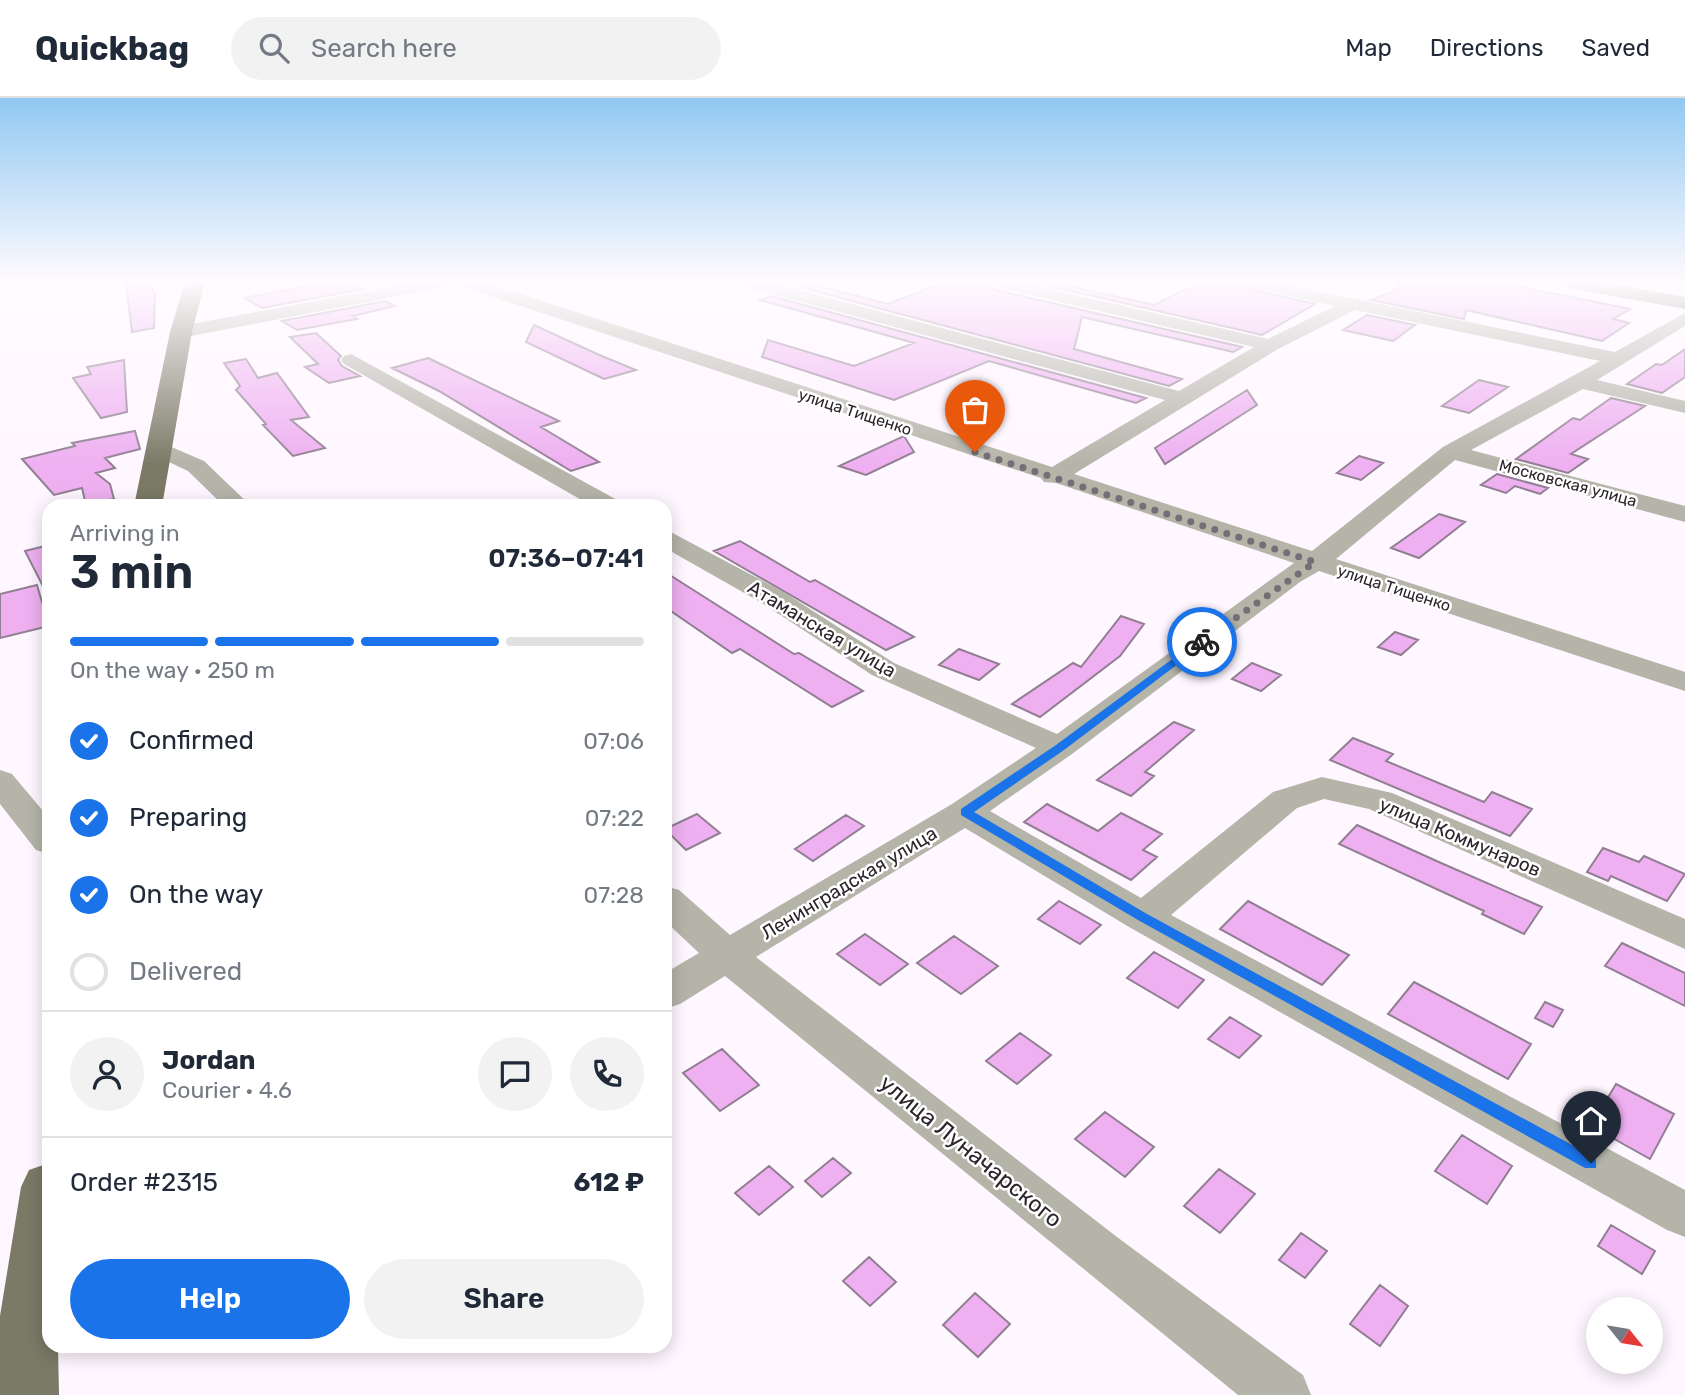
<!DOCTYPE html>
<html lang="en">
<head>
<meta charset="utf-8">
<style>
  body { margin:0; font-family:Rubik,sans-serif; background:#f2f2f3; color:#1f2937; height:100vh; display:flex; flex-direction:column; font-size:26px; white-space:nowrap }
  * { box-sizing:border-box; margin:0 }
  p { font-size:23px; color:#747a83 }
  .icon { flex:none; width:38px; height:38px; fill:none; stroke:currentColor; stroke-width:2; stroke-linecap:round; stroke-linejoin:round }
  .map { position:relative; flex:1; overflow:hidden }
  .drawer { position:absolute; left:42px; top:401px; width:630px; height:854px; display:flex; flex-direction:column; background:#fff; border-radius:21px; box-shadow:0 4px 18px #0003 }
  .drawer>* { flex:none }
  .needle { width:46px; rotate:120deg }
  .tools { position:absolute; left:1586px; top:1199px; display:grid; gap:14px }
  .tools a { display:grid; place-items:center; width:77px; height:77px; border-radius:50%; background:#fff; box-shadow:0 4px 18px #0003; font-size:35px }
  .pin { position:absolute; display:grid; place-items:center; width:60px; height:60px; color:#fff; margin:-72px -30px; border-radius:50% 50% 50% 0; rotate:-45deg; box-shadow:0 0 7px #0007 }
  .pin .icon { rotate:45deg }
  .courier { position:absolute; display:grid; place-items:center; width:70px; height:70px; margin:-35px; border:5px solid #1a73e8; border-radius:50%; background:#fff; color:#222; box-shadow:0 2px 9px #0007 }
  .head em { font-style:normal; font-weight:600 }
  .head div { display:flex; flex-direction:column-reverse }
  .head { display:flex; align-items:center; justify-content:space-between; height:119px; padding:0 28px }
  h1 { font-size:46px; font-weight:600; line-height:52px }
  .bar { display:grid; grid-template-columns:repeat(4,1fr); gap:10px 7px; align-content:center; height:84px; padding:0 28px }
  .bar i { height:9px; border-radius:5px; background:#e0e1e3 }
  .bar .active { background:#1a73e8 }
  .bar p { grid-column:span 4 }
  .line { display:flex; align-items:center; gap:18px; padding:0 28px; border-top:2px solid #e0e1e3 }
  .line div { flex:1 }
  .round { display:grid; place-items:center; flex:none; width:74px; height:74px; border-radius:37px; background:#f2f2f3 }
  ol { padding:0 28px; list-style:none }
  li { display:flex; align-items:center; gap:21px; height:77px }
  li p { margin-inline-start:auto }
  li .icon { padding:7px; border-radius:50%; background:#1a73e8; color:#fff; stroke-width:4 }
  li:last-child { color:#747a83 }
  li i { width:38px; height:38px; border:4px solid #e0e1e3; border-radius:50% }
  .cta { display:flex; gap:14px; margin-top:auto; padding:14px 28px }
  .cta a { flex:1; height:80px; border-radius:42px; background:#1a73e8; color:#fff; font-size:28px; font-weight:600; line-height:80px; text-align:center }
  .cta a+a { background:#f2f2f3; color:#1f2937 }
  header { display:flex; align-items:center; gap:42px; box-sizing:border-box; height:98px; padding:0 35px; background:#fff; border-bottom:2px solid #e0e1e3 }
  header strong { font-size:33px }
  nav { display:flex; gap:38px; margin-inline-start:auto; font-size:24px }
  .search { width:490px; height:63px; background:#f2f2f3; display:flex; align-items:center; gap:18px; box-sizing:border-box; padding:0 24px; border-radius:38px; color:#747a83; font-size:26px }
  .map>svg:first-child { display:block }
</style>
</head>
<body>
<header>
<strong>Quickbag</strong>
<div class="search"><svg class="icon" aria-label="search" viewBox="0 0 24 24"><circle cx="10" cy="10" r="6"/><path d="M15 15l6 6"/></svg>Search here</div>
<nav><a>Map</a><a>Directions</a><a>Saved</a></nav>
</header>
<div class="map">
<svg width="1685" height="1297" viewBox="0 0 1685 1297">
  <rect width="100%" height="100%" fill="#fff7ff"/>
  <path fill="#eeb0f1" stroke="#917f91" stroke-width="2" d="M126 184H149L155 196 154 230 132 234Z
    M326 184H351L364 191 262 210 245 200Z
    M944 184H985L995 192 1242 249 1233 254 1082 219 1074 251 1182 281 1169 288 800 189 812 186 888 206Z
    M1032 184H1050L1154 207 1201 184H1217L1315 206 1262 237Z
    M1397 184H1497L1630 211 1613 221 1629 225 1602 243 1466 212 1464 221 1371 202 1396 192Z
    M771 198 1146 300 1136 305 989 263 894 302 762 259 768 242 854 268 914 245 760 202Z
    M385 203 395 208 353 218 357 221 297 232 282 223Z
    M1367 217 1415 227 1393 243 1343 232Z
    M534 227 597 256 636 272 604 281 526 244Z
    M316 235 341 258 338 262 342 268 360 278 329 285 305 269 318 266 290 239Z
    M1685 251V279L1662 295 1627 286 1656 266 1662 267Z
    M428 260 559 323 541 329 599 364 571 373 439 293 392 270Z
    M246 261 258 280 277 275 309 319 291 322 325 350 293 358 263 327 266 326 236 292 240 288 224 265Z
    M124 262 127 314 101 320 73 280 91 276 87 269Z
    M1479 282 1508 289 1469 315 1442 308Z
    M1247 292 1257 307 1165 366 1155 350Z
    M1611 300 1645 308 1571 356 1588 361 1568 375 1516 361 1573 320 1580 322Z
    M135 333 140 351 105 360 115 370 96 375 110 386 114 401 86 407 82 390 54 397 22 361 75 348 72 345Z
    M904 338 914 354 866 377 839 368Z
    M1359 358 1383 365 1361 382 1337 375Z
    M1497 376 1548 390 1540 396 1515 388 1506 395 1481 387Z
    M1439 416 1465 424 1419 460 1391 450Z
    M740 443 810 484 815 482 914 539 886 552 714 453Z
    M49 447V500L25 453Z
    M665 474 794 556 799 555 863 593 832 609 740 551 732 555 665 509Z
    M37 487 49 528 0 540V496Z
    M1121 518 1144 526 1120 558 1040 619 1012 606 1073 565 1081 569Z
    M1395 534 1418 542 1401 557 1378 549Z
    M959 551 999 566 979 582 939 567Z
    M1252 565 1281 577 1261 593 1232 581Z
    M1174 624 1194 632 1145 674 1154 678 1131 698 1097 682Z
    M1353 640 1393 656 1386 663 1484 704 1492 694 1532 711 1510 738 1330 662Z
    M1047 706 1098 733 1121 715 1162 736 1143 752 1157 759 1131 782 1024 724Z
    M697 716 720 735 686 752 665 731Z
    M846 717 864 728 813 763 795 751Z
    M1357 727 1441 765 1542 809 1524 836 1482 816 1484 813 1339 746Z
    M1603 750 1639 764 1644 758 1685 776 1667 803 1611 778 1608 783 1587 774Z
    M1059 803 1101 827 1080 846 1038 821Z
    M1248 803 1349 857 1322 887 1220 831Z
    M865 836 908 866 880 887 837 856Z
    M954 838 998 868 961 896 917 865Z
    M1622 845 1685 875V908L1605 868Z
    M1154 854 1204 882 1178 910 1127 880Z
    M1414 884 1531 946 1508 981 1388 916Z
    M1545 904 1563 912 1553 929 1535 920Z
    M1230 919 1261 938 1239 960 1208 941Z
    M1020 935 1051 957 1017 986 986 963Z
    M722 951 759 987 720 1013 683 975Z
    M1616 986 1674 1016 1650 1061 1591 1028Z
    M1105 1014 1154 1049 1125 1079 1075 1041Z
    M1462 1037 1512 1068 1487 1106 1435 1073Z
    M833 1060 851 1075 822 1099 805 1083Z
    M769 1068 793 1089 759 1117 735 1095Z
    M1219 1071 1255 1096 1220 1135 1184 1108Z
    M1611 1127 1655 1153 1642 1176 1598 1148Z
    M1301 1135 1327 1153 1305 1180 1279 1162Z
    M869 1159 896 1184 870 1208 843 1183Z
    M1380 1187 1408 1208 1380 1248 1350 1226Z
    M975 1195 1010 1226 978 1259 943 1227Z"/>
  <g fill="none" stroke-linecap="round" stroke-linejoin="round">
    <path fill="#b4b4a9" fill-rule="evenodd" d="M417 184H453L445 189 181 240 172 234 181 228Z
      M458 184H484L1052 369 1165 302 743 188 741 184H769L1179 293 1254 249 996 189 988 184H1019L1268 241 1335 208 1246 189 1238 184H1272L1615 254 1685 215V228L1597 282 1685 303V315L1583 291 1471 352 1685 408V424L1455 362 1336 461 1685 574V593L1319 473 1300 484 1072 656 990 713 1141 800 1273 694 1322 679 1392 695 1685 821V851L1369 711 1324 701 1297 710 1171 817 1685 1092V1139L1667 1132 1129 829 965 730 756 859 1117 1139 1303 1277 1311 1297H1238L725 878 680 906 665 911V875L699 855 665 823V788L679 792 730 837 952 706 1036 650 872 577 762 505 665 450V431L782 493 894 565 1057 636 1294 465 1056 385 1044 384 1041 380 460 188ZM1355 212 1600 263 1443 349 1312 453 1074 376 1278 251Z
      M351 256 619 403 622 408H592L344 266 341 262 344 258Z
      M160 344 204 363 251 408H224L188 373 152 356 149 351 152 346Z
      M0 672 12 676 49 720V756L36 752 0 706Z"/>
    <path fill="#7b7a67" fill-rule="evenodd" d="M185 184H205L192 234 162 408H134L170 234Z
      M1558 184H1602L1685 199V211L1568 190Z
      M49 1065V1248H58L59 1297H0V1218L21 1089 29 1072Z"/>
  </g>
  <linearGradient id="sky" x2="0" y2="1"><stop stop-color="#91c8f1"/><stop offset="0.5" stop-color="#fffbff"/><stop offset="1" stop-color="#fffbff" stop-opacity="0"/></linearGradient>
  <rect width="1685" height="366" fill="url(#sky)"/>
  <path fill="#1a73e8" d="M1198 542 1207 544 1064 652 974 714 1147 816 1596 1060V1070H1585L1138 822 961 717V711L1056 647Z"/>
  <g fill="none" stroke-linecap="round" stroke-linejoin="round">
    <path stroke="#766e76" stroke-width="7" stroke-dasharray="0 12.6" d="M975 354 1315 464 1202 544"/>
  </g>
  <g text-anchor="middle" dominant-baseline="central" stroke-width="5" stroke-linejoin="round" paint-order="stroke">
    <g font-size="16" fill="#2c252c" stroke="#fff">
      <text transform="translate(855 314) rotate(18)">улица Тищенко</text>
      <text transform="translate(1568 385) rotate(15)">Московская улица</text>
      <text transform="translate(1394 490) rotate(18)">улица Тищенко</text>
    </g>
    <g font-size="19" fill="#2c252c" stroke="#fff">
      <text transform="translate(822 531) rotate(31)">Атаманская улица</text>
      <text transform="translate(1460 739) rotate(23)">улица Коммунаров</text>
      <text transform="translate(849 785) rotate(-31)">Ленинградская улица</text>
    </g>
    <g font-size="23" fill="#2c252c" stroke="#fff">
      <text transform="translate(971 1053) rotate(39)">улица Луначарского</text>
    </g>
  </g>
</svg>
<div class="tools">
<a><svg class="needle" viewBox="-14 -14 28 28"><path d="M0-13l5 13h-10z" fill="#e53935"/><path d="M0 13l5-13h-10z" fill="#747a83"/></svg></a>
</div>
<div class="pin" style="left:975px;top:354px;background:#ea580c"><svg class="icon" aria-label="bag" viewBox="0 0 24 24"><path d="M5 8h14l-1 12H6zM9 8a3 3 0 0 1 6 0"/></svg></div>
<div class="pin" style="left:1591px;top:1065px;background:#1f2937"><svg class="icon" aria-label="home" viewBox="0 0 24 24"><path d="M3 11l9-7 9 7M6 9v11h12V9"/></svg></div>
<div class="courier" style="left:1202px;top:544px"><svg class="icon" aria-label="bike" viewBox="0 0 24 24"><circle cx="6" cy="16" r="4"/><circle cx="18" cy="16" r="4"/><path d="M6 16l4-8h5l3 8M10 8l3 8H6M13 5h3"/></svg></div>
<section class="drawer">
<div class="head"><div><h1>3 min</h1><p>Arriving in</p></div><em>07:36–07:41</em></div>
<div class="bar"><i class="active"></i><i class="active"></i><i class="active"></i><i></i><p>On the way · 250 m</p></div>
<ol>
<li><svg class="icon" aria-label="check" viewBox="0 0 24 24"><path d="M5 12l5 5 9-10"/></svg>Confirmed<p>07:06</p></li>
<li><svg class="icon" aria-label="check" viewBox="0 0 24 24"><path d="M5 12l5 5 9-10"/></svg>Preparing<p>07:22</p></li>
<li><svg class="icon" aria-label="check" viewBox="0 0 24 24"><path d="M5 12l5 5 9-10"/></svg>On the way<p>07:28</p></li>
<li><i></i>Delivered</li>
</ol>
<div class="line" style="height:126px"><a class="round"><svg class="icon" aria-label="person" viewBox="0 0 24 24"><circle cx="12" cy="8" r="4"/><path d="M4 21q1-7 8-7t8 7"/></svg></a><div><b>Jordan</b><p>Courier · 4.6</p></div><a class="round"><svg class="icon" aria-label="chat" viewBox="0 0 24 24"><path d="M4 5h16v11H9l-5 4z"/></svg></a><a class="round"><svg class="icon" aria-label="phone" viewBox="0 0 24 24"><path d="M5 4h4l2 5-3 2q2 4 5 5l2-3 5 2v4C11 20 4 13 5 4z"/></svg></a></div>
<div class="line" style="height:91px"><div>Order #2315</div><b>612 ₽</b></div>
<div class="cta"><a>Help</a><a>Share</a></div>
</section>
</div>
</body>
</html>
